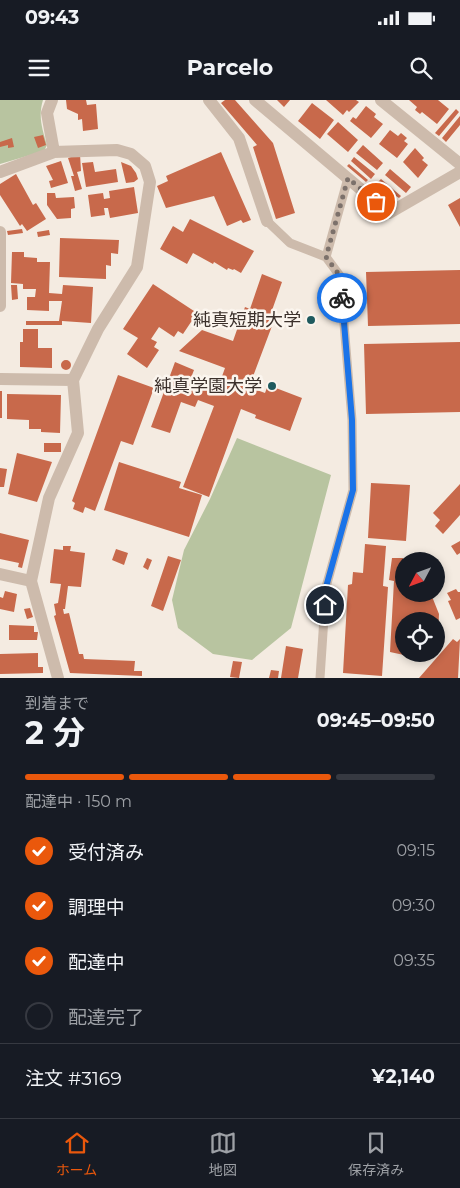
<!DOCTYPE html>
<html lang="ja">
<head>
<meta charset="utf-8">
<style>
  body { margin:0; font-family:Montserrat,"Noto Sans JP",sans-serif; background:#20242c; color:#f1f3f6; height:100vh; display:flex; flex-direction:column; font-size:19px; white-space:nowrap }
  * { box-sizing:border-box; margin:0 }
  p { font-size:16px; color:#9ea1a6 }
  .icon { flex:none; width:28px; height:28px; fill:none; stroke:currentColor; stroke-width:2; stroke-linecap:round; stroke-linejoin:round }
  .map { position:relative; height:578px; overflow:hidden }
  .side { display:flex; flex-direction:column; background:#171b24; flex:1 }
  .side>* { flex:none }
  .needle { width:32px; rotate:229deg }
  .buttons { position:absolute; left:395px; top:452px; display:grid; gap:10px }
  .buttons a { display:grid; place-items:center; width:50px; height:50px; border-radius:50%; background:#171b24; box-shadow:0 2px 8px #0003; font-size:25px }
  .pin { position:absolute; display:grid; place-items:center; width:42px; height:42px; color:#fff; margin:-21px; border:2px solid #fff; border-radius:50%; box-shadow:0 1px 5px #0007 }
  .courier { position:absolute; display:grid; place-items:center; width:50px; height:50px; margin:-25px; border:4px solid #1a73e8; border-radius:50%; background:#fff; color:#222; box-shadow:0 1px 6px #0007 }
  .head em { font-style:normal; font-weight:700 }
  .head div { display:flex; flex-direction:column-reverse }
  .head { display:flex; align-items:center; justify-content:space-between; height:85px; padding:0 25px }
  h1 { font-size:32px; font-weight:700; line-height:38px }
  .bar { display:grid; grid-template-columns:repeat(4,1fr); gap:8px 5px; align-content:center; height:60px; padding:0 25px }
  .bar i { height:6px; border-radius:4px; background:#363941 }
  .bar .active { background:#ea580c }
  .bar p { grid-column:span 4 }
  .line { display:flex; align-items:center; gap:12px; padding:0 25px; border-top:1px solid #363941 }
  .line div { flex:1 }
  ol { padding:0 25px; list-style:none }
  li { display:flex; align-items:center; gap:15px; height:55px }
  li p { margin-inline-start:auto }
  li .icon { padding:5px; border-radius:50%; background:#ea580c; color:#fff; stroke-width:4 }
  li:last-child { color:#9ea1a6 }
  li i { width:28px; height:28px; border:2px solid #363941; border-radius:50% }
  .status { display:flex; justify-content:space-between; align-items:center; height:35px; padding:0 25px; background:#171b24; direction:ltr }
  .status svg { height:14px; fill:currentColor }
  header { display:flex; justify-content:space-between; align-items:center; height:65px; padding:0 25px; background:#171b24; font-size:22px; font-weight:700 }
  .tabs { display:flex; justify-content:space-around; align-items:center; height:70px; border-top:1px solid #363941; background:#171b24; font-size:14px; color:#9ea1a6 }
  .tabs a { display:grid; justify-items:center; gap:2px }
  .tabs .active { color:#ea580c }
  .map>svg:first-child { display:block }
</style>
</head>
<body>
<div class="status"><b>09:43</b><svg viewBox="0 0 49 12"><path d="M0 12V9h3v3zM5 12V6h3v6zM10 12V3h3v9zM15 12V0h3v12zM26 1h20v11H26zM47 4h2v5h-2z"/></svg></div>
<header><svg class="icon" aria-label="menu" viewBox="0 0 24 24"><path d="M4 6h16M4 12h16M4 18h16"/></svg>Parcelo<svg class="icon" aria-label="search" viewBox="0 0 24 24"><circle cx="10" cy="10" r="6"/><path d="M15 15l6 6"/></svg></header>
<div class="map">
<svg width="460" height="578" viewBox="0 0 460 578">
  <rect width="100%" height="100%" fill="#f4ebe1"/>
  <path fill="#b8c4a0" d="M0 0H43C38 16 42 29 47 45L44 51 0 64Z
    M237 338 331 375 291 528 252 560 213 554 178 528 172 500 184 450 210 399Z"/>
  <path fill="#c8694b" d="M66 0H86L87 5 96 4 98 29 83 31 82 19 78 20V14L67 9Z
    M225 0H235L273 43 295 113 276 119 253 47 257 45 221 3Z
    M277 0H290L284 7Z
    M326 0H356L359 2 349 12 347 10 343 15Z
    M409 0H438L449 9 437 24 422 12 420 14 415 10 417 7Z
    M312 3 334 20 320 39 298 21Z
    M366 6 376 14 374 17 383 24 371 38 350 21 353 17 356 19Z
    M456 9 459 12 439 36 435 33Z
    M460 16V25L446 42 442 38Z
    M338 22 358 40 348 52 327 34Z
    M390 30 398 36 401 33 407 38 404 41 408 44 397 58 379 44Z
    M43 35 46 45 38 48 34 37Z
    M12 38 14 47 8 48V45L0 47V42Z
    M363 45 383 63 377 70 356 53Z
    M415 48 424 58 422 60 428 65 418 78 403 62Z
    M221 52 251 120 243 123 241 120 227 126 214 96 166 108 157 86 168 81 166 76Z
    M80 54 81 71 77 72 82 89 75 91 71 76H74L68 58Z
    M354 57 375 74 371 79 351 61Z
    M61 61 68 83 51 88 49 81 53 80 46 66Z
    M93 62 95 72 116 69 118 82 86 87 82 63Z
    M121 62 131 66 136 73 138 79 134 82 126 83Z
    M349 64 368 80 366 82 347 66Z
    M390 69 411 87 406 93 385 75Z
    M16 74 33 105 36 103 46 119 27 131 22 124 20 126 0 95V84Z
    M381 79 401 96 399 98 396 96 394 98 377 83Z
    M375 86 391 100 390 102 373 88Z
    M134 87 138 113 110 118 108 108H104L105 115 91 117 88 95 103 93 104 99 110 98 109 91Z
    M47 93H55L56 98 74 97 75 108 71 109V118L57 119 47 105Z
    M460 98V127L448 105Z
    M190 119 254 151 241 173 234 169 233 170 228 168 227 170 214 162 213 164 193 153 187 164 160 149 173 126 183 132Z
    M22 129 23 133 8 135 7 131Z
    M49 130 50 135 38 137 37 132Z
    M60 138 119 140 118 154 111 153V166L106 165V179L59 177Z
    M12 152H24V157L37 158V162H50L49 193 62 194 63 185 93 187 91 223 62 221V225H26V221H59L62 201H49V211L27 210V197H35L36 189H23V184L11 183Z
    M460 170V224L368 226 366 172Z
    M262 174 282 182 270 216 275 218 249 287 265 293 268 285 302 298 290 331 255 318 256 315 241 309 209 397 183 387 214 306 198 300 195 307 181 302 170 333 151 327 175 262 194 270 189 283 216 293 225 268 179 251 202 230 233 241 245 207 250 209Z
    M153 184 197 213 183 234 178 231 174 237 159 227 151 239 157 242 154 247 159 250 147 268 127 254 138 238 123 229Z
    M11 185H17L18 199 12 200Z
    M23 229H38V248H52V268L20 267V242H23Z
    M460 242V312L366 314 364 244Z
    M61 265a5 5 0 1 1 10 0a5 5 0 1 1-10 0Z
    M118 275 154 288 133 345 121 341 95 411 85 407 83 413 73 409 75 403 72 401Z
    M0 291H2V318H0Z
    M7 294 61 295 60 333 41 332V329H29V320L7 319Z
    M44 343H61V352H44Z
    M17 353 52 362 37 402 8 394Z
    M119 362 181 382 179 388 202 395 189 437 104 410Z
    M0 368 7 369 4 387H0Z
    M371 383 410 385 406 441 368 438Z
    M460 384V415L443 434 435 426 440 420 433 413Z
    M0 433 29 440 22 468 18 467 19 463 0 459Z
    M460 441V453L457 455 451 446Z
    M365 444 386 446 383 486 388 487 382 576 343 573 348 485 352 484 353 472 363 473Z
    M63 446H71L70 451 85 453 81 487 68 486 65 509H63L64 514 69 513 79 554H83L84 559 135 561 134 571H142V576L70 573 54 516 56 515 54 504 58 503 61 484 50 483 54 449 63 450Z
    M116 449 128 453 124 465 112 460Z
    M168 456 181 460 163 511 151 506Z
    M147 458 152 460 148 470 143 467Z
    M392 458H403L404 494H431L439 514 438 532 436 521H404V555L390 552 394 481 389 480Z
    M456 489 458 492H460V518L456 520 448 501 451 500 447 493Z
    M5 491 17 494 14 512 0 509V497L3 498Z
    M30 508 33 517 27 519 24 509Z
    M9 525 34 526V532H38L37 540H9Z
    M453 539 457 542 460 539 458 578H419Z
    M286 546 303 549 298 578H281Z
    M38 553V567H43V573L0 574V554Z
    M406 554H426L423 557Z
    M233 561 242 562 239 578 230 577Z
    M271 570 279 571 278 578H269Z"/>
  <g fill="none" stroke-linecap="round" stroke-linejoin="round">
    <path stroke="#cdbbac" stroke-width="9" d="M267 121 290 143 326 157
      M320 578 326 487 353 390 352 320 340 176 326 157 348 78"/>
    <path stroke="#cdbbac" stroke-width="12" d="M52 0 47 13 54 52 117 50 131 54 145 66 150 82 137 167 98 229 73 280 78 333 49 398 31 481 58 578
      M209 0 239 38 267 121
      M255 0 389 113 460 72
      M381 0 460 64
      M0 72 54 52
      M0 132V206
      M0 279 73 280
      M0 474 31 481"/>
  </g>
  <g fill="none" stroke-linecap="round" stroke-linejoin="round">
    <path stroke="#7c716b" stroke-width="5" stroke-dasharray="0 9" d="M342 198 340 176 326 157 348 78 376 102"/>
    <path stroke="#1a73e8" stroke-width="6" d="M325 505 326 487 353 390 352 320 342 198"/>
  </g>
  <g fill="#1f5a5e" stroke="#fbf5ee" stroke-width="2">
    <circle cx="311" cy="220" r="5"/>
    <circle cx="272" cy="286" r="5"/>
  </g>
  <g text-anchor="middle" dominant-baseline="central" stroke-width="5" stroke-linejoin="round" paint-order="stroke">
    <g font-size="18" fill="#3b302b" stroke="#fbf5ee" text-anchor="end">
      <text x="301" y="220">純真短期大学</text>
      <text x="262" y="286">純真学園大学</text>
    </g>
  </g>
</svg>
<div class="buttons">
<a><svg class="needle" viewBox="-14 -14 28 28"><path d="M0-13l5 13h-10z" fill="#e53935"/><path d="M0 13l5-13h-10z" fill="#9ea1a6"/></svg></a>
<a><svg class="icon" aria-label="locate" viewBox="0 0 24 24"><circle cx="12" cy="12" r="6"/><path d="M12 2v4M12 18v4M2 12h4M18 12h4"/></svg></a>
</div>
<div class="pin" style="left:376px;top:102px;background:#ea580c"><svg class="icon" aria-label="bag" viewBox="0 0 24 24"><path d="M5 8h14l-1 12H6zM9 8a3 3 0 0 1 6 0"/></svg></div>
<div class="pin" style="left:325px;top:505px;background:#1f2937"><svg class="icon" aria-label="home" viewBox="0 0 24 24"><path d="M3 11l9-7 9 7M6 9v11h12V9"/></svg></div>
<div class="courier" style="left:342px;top:198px"><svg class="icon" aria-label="bike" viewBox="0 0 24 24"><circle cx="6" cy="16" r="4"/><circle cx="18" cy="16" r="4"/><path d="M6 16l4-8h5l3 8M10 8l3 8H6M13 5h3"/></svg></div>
</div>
<section class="side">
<div class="head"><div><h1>2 分</h1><p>到着まで</p></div><em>09:45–09:50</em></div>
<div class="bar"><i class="active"></i><i class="active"></i><i class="active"></i><i></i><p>配達中 · 150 m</p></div>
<ol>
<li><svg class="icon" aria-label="check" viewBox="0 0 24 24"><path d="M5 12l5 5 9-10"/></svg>受付済み<p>09:15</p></li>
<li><svg class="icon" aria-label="check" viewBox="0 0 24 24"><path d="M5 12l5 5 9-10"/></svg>調理中<p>09:30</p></li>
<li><svg class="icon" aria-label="check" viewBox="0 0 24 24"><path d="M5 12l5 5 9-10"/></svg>配達中<p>09:35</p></li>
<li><i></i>配達完了</li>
</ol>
<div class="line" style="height:65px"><div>注文 #3169</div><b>¥2,140</b></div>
</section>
<nav class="tabs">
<a class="active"><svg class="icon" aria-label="home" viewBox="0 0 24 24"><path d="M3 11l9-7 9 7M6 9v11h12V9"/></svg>ホーム</a>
<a><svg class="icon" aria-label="map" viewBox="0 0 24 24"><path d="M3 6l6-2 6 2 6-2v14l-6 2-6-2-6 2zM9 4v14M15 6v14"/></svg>地図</a>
<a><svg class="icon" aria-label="saved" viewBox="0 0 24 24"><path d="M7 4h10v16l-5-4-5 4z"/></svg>保存済み</a>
</nav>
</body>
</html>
